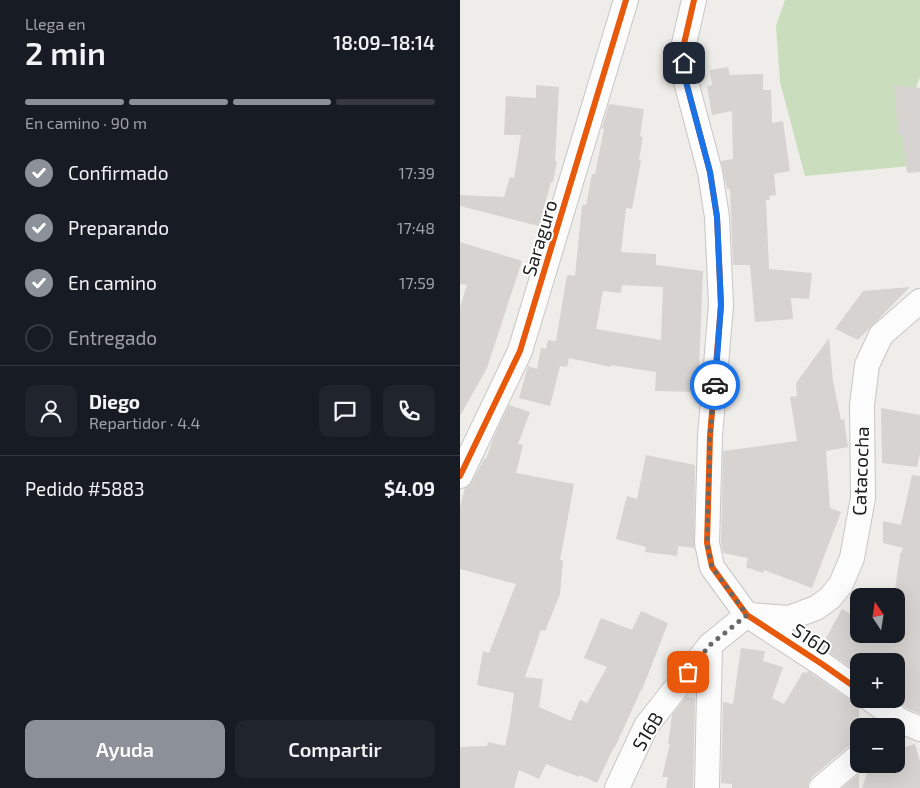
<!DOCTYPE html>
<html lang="es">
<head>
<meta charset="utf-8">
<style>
  body { margin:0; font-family:"Exo 2",sans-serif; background:#20242c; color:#f1f3f6; height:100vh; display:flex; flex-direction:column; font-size:19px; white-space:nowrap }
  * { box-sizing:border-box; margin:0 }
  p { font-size:16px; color:#9ea1a6 }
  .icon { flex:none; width:28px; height:28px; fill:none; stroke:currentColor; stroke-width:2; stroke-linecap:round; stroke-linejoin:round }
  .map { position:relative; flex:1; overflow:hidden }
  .sheet { display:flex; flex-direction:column; background:#171b24; width:460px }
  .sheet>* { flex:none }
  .needle { width:32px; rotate:348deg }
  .tools { position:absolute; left:390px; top:588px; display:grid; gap:10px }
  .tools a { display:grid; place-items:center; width:55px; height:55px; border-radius:10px; background:#171b24; box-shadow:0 5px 20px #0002; font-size:25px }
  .pin { position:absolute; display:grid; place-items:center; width:42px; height:42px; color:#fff; margin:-21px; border-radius:10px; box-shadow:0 2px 8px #0006 }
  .courier { position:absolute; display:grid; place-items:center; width:50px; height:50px; margin:-25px; border:4px solid #1a73e8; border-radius:50%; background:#fff; color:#222; box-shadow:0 1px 6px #0007 }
  .headline em { font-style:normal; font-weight:600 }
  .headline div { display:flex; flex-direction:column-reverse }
  .headline { display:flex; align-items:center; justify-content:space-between; height:85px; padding:0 25px }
  h1 { font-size:32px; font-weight:600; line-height:38px }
  .bar { display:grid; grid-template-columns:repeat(4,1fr); gap:8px 5px; align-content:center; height:60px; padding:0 25px }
  .bar i { height:6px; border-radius:4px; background:#363941 }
  .bar .current { background:#8c9099 }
  .bar p { grid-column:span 4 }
  .line { display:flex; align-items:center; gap:12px; padding:0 25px; border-top:1px solid #363941 }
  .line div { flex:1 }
  .round { display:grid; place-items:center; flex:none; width:52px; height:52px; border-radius:10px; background:#20242c }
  ol { padding:0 25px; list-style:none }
  li { display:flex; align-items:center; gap:15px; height:55px }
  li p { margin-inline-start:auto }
  li .icon { padding:5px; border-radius:50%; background:#8c9099; color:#fff; stroke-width:4 }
  li:last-child { color:#9ea1a6 }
  li i { width:28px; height:28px; border:2px solid #363941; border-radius:50% }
  .cta { display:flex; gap:10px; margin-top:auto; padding:10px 25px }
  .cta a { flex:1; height:58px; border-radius:10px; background:#8c9099; color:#fff; font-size:20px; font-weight:600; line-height:58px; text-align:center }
  .cta a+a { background:#20242c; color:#f1f3f6 }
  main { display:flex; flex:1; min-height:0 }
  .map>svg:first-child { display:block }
</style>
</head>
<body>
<main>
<section class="sheet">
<div class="headline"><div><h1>2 min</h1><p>Llega en</p></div><em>18:09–18:14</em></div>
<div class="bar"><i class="current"></i><i class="current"></i><i class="current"></i><i></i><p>En camino · 90 m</p></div>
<ol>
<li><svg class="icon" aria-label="check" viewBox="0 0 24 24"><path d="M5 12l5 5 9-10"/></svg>Confirmado<p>17:39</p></li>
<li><svg class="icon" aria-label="check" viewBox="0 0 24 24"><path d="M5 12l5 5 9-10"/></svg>Preparando<p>17:48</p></li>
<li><svg class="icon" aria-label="check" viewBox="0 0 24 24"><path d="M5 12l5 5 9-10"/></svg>En camino<p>17:59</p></li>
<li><i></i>Entregado</li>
</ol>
<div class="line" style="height:90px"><a class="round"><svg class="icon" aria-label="person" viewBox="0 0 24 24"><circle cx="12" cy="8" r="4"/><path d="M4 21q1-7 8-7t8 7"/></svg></a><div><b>Diego</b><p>Repartidor · 4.4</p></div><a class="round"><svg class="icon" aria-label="chat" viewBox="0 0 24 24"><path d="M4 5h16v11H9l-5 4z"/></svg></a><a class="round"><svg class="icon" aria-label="phone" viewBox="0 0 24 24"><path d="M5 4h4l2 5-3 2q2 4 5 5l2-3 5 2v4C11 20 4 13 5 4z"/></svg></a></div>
<div class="line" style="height:65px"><div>Pedido #5883</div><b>$4.09</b></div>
<div class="cta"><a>Ayuda</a><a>Compartir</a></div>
</section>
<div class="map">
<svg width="460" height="788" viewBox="0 0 460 788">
  <rect width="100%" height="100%" fill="#efede9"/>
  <path fill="#cadebe" d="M325 0H460V77L454 94 460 165 345 176 320 82 316 26Z"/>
  <path fill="#d6d3d0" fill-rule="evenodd" d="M268 67 270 75 303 74V90H311L312 123 323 121 330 171 314 174 316 195 309 196 310 200H306L309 269 352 273 349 299 331 298 333 319 295 322 290 265H273L270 189H267L261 161 273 159 272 111 252 115 247 86 252 85 250 70Z
    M76 85 99 87 95 161H97L93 182H91L79 226 0 206V195L44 197 50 177 54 178 61 135H44L46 96 76 98Z
    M434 85 460 88V172L447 173 442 134H438Z
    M149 104 184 109 180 136 183 137 179 160 181 161 172 209 166 208 161 252 196 254V265L243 271 238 392 195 391 196 372 151 365V367L109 358 107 367 100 366 90 406 59 398 68 366 77 369 81 348 86 349 88 340 96 341 107 275 115 276 122 205H126L132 174H135L144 129 142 128ZM162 285 203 287 201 340 136 329 143 291 161 293Z
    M0 242 62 261 27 368 0 416V307L7 285 0 284Z
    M450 287 398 340 375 329 403 291Z
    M369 338 373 381 381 420 384 419 388 447 366 451 370 508 381 512 352 588 304 570 303 573 286 567 288 558 263 553 261 542 263 451 337 441 330 397 337 396 336 383Z
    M49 405 70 412 58 444 63 445 56 473 114 484 100 560H103L100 594 85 631 81 630 65 677 83 679 79 707 111 721 120 700 127 703 147 667 124 658 141 618 172 630 181 611 208 623 182 690H181L155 747H154L137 783 120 775 119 777 86 764 79 779 59 770 54 788H0V747L27 746 28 742 45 746 50 723 54 693 17 685 23 651 29 653 56 584 0 569V506L5 488 12 482 24 459H26L33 439Z
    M421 408 460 415V453L457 467 422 463Z
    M186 455 235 465 234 548 218 546 217 556 185 552 186 547 156 539 167 496 177 499Z
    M452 475 460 476V714L448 709 433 699H436V661H399V673L361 647 382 609 399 619V634H436V596H434L440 555 443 548 423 543V521L441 525Z
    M281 648 305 651 303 661 323 667 312 698 324 704 343 672 347 673 348 671 391 701 397 704 399 706V743L390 745 352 777 348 783V788H272V784L261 783 263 702 273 704Z
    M226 697 235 698 233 788H206L208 777H202L210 744H208L212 715Z
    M455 744 460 761V788H402L410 764H436V750Z
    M399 774V788H382Z"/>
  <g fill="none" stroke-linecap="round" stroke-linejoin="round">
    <g stroke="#c7c6c5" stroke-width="26">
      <path id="street" d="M234 0 223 48 225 78 250 172 257 217 261 305 250 436 247 543 252 567 287 615 362 664 399 690
        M0 476 60 351 166 0
        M289 615 329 618 356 608 370 598 381 584 392 558 403 498 402 405 407 365 421 335 460 301
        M410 699 441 721 460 729
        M157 788 186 726 250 645 287 615
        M247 788 250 645
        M361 788 399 756"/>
    </g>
    <use href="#street" stroke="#fdfcfc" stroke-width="24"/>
    <g stroke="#fff" stroke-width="9">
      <path id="cycleway" d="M234 0 223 48 225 78 250 172 257 217 261 305 250 436 247 543 252 567 287 615 362 664 399 690
        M0 476 60 351 166 0"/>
    </g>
    <use href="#cycleway" stroke="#e8590c" stroke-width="6"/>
  </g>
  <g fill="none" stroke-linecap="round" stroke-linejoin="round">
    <path stroke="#686866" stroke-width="5" stroke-dasharray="0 9" d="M228 672 250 645 287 615 252 567 247 543 250 436 255 385"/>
    <path stroke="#1a73e8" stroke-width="6" d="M224 63 225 78 250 172 257 217 261 305 255 385"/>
  </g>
  <g text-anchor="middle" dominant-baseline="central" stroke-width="4" stroke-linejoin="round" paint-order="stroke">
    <g font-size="19" fill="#202020" stroke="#fff">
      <text transform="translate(79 238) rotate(-73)">Saraguro</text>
      <text transform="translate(400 471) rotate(-88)">Catacocha</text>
      <text transform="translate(352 639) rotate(34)">S16D</text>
      <text transform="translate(187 731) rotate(-59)">S16B</text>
    </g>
  </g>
</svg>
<div class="tools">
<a><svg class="needle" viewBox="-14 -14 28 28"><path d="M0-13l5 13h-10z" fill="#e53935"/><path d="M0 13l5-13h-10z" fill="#9ea1a6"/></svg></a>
<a>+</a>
<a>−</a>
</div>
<div class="pin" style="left:228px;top:672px;background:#ea580c"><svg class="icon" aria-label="bag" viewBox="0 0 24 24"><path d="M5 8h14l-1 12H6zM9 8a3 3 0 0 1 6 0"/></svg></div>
<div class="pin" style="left:224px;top:63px;background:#1f2937"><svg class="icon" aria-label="home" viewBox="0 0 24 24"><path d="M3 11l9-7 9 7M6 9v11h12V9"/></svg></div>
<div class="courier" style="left:255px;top:385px"><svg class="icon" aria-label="car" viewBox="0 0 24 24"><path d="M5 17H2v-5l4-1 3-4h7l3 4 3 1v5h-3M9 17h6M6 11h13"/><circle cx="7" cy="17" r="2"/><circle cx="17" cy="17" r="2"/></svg></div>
</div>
</main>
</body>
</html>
